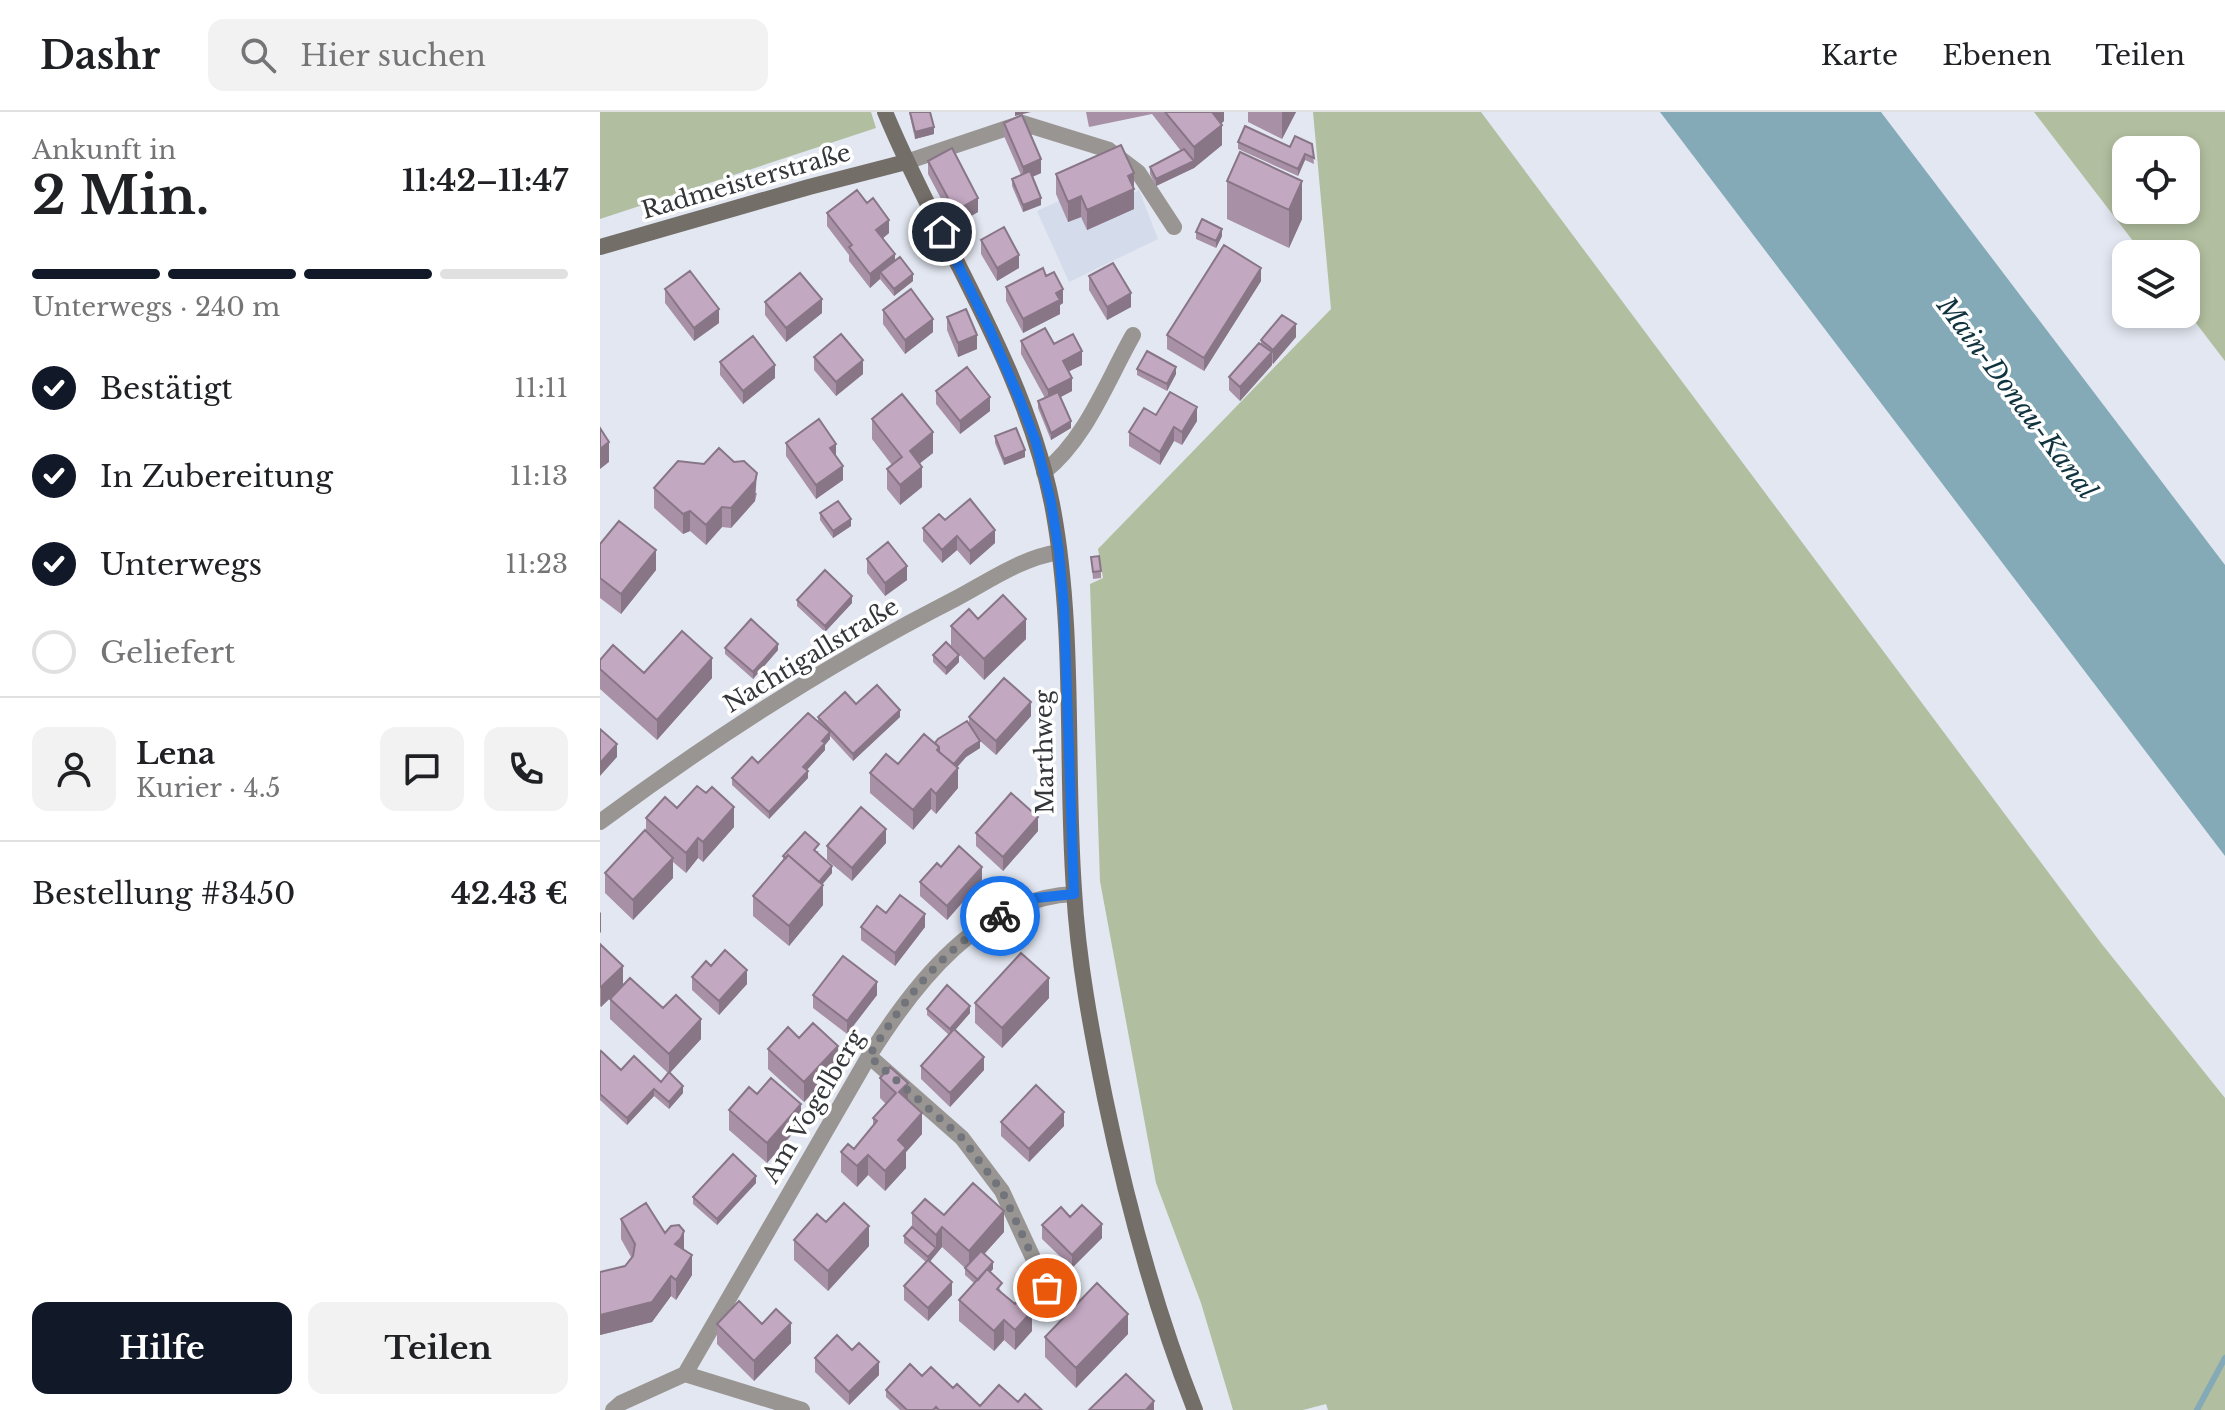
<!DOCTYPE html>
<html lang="de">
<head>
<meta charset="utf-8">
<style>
  body { margin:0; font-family:"Libre Baskerville",serif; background:#f2f2f2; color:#202124; height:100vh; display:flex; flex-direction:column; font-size:30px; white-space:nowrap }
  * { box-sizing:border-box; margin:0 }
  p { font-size:26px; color:#757577 }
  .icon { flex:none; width:44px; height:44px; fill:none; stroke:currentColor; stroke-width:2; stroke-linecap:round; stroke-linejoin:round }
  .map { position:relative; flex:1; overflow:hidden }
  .drawer { display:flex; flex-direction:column; background:#fff; width:600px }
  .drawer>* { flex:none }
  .buttons { position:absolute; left:1512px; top:24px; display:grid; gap:16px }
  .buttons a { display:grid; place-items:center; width:88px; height:88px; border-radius:16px; background:#fff; box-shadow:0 4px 12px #0003; font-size:40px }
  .pin { position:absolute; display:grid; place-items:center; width:68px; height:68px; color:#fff; margin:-34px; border:4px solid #fff; border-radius:50%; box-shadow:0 2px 8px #0007 }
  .courier { position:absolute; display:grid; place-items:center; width:80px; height:80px; margin:-40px; border:6px solid #1a73e8; border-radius:50%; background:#fff; color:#222; box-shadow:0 2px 10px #0007 }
  .head em { font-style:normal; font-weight:700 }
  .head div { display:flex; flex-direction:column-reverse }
  .head { display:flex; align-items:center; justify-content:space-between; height:136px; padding:0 32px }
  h1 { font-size:52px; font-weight:700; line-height:60px }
  .bar { display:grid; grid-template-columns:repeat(4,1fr); gap:12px 8px; align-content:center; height:96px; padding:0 32px }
  .bar i { height:10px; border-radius:6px; background:#e0e0e0 }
  .bar .selected { background:#111827 }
  .bar p { grid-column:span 4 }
  .line { display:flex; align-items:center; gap:20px; padding:0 32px; border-top:2px solid #e0e0e0 }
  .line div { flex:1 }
  .round { display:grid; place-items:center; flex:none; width:84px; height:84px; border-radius:16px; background:#f2f2f2 }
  ol { padding:0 32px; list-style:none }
  li { display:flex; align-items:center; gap:24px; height:88px }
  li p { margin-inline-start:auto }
  li .icon { padding:8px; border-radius:50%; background:#111827; color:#fff; stroke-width:4 }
  li:last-child { color:#757577 }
  li i { width:44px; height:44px; border:4px solid #e0e0e0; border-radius:50% }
  .primary-button { display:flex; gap:16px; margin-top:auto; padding:16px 32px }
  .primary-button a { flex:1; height:92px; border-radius:16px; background:#111827; color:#fff; font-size:32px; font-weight:700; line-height:92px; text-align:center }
  .primary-button a+a { background:#f2f2f2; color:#202124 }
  header { display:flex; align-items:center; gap:48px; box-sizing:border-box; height:112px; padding:0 40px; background:#fff; border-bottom:2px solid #e0e0e0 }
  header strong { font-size:38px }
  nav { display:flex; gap:44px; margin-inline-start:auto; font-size:28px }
  .search { width:560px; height:72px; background:#f2f2f2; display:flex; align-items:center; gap:20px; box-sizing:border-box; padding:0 28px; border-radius:16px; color:#757577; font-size:30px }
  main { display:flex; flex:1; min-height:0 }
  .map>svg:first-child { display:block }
</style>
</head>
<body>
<header>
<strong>Dashr</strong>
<div class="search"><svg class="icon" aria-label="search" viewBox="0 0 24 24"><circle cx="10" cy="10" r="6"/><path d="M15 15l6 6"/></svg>Hier suchen</div>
<nav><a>Karte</a><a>Ebenen</a><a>Teilen</a></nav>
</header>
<main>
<section class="drawer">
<div class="head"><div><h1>2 Min.</h1><p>Ankunft in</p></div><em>11:42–11:47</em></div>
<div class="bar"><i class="selected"></i><i class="selected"></i><i class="selected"></i><i></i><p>Unterwegs · 240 m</p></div>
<ol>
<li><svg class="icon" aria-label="check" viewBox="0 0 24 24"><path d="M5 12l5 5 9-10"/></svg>Bestätigt<p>11:11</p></li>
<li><svg class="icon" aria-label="check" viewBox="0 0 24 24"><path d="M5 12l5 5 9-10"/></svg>In Zubereitung<p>11:13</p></li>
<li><svg class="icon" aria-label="check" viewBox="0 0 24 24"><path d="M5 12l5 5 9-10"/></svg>Unterwegs<p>11:23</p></li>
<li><i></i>Geliefert</li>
</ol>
<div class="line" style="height:144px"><a class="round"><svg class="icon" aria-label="person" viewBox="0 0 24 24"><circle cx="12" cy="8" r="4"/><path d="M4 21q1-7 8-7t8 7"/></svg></a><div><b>Lena</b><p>Kurier · 4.5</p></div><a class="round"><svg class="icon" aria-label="chat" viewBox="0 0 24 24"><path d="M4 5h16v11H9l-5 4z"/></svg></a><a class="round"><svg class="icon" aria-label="phone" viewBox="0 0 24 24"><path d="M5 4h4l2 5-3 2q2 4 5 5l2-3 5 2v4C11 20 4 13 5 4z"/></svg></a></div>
<div class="line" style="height:104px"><div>Bestellung #3450</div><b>42.43 €</b></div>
<div class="primary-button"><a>Hilfe</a><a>Teilen</a></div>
</section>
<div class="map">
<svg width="1625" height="1298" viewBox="0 0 1625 1298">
  <rect width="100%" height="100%" fill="#e2e7f1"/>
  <path fill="#d4dcec" d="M521 61 534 81 539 78 558 127 469 170 437 99Z"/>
  <path fill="#b1be9f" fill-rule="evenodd" d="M0 0H271L276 16 0 107Z
    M713 0H881L1501 831 1625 986V1298H728L726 1292 703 1298H633L601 1191 556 1071 500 769 490 472 503 466 498 437 731 197Z
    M1434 0H1625V249L1586 198V142H1543ZM1586 38V98H1526V38Z"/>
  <path fill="#84aab8" d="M1060 0H1281L1625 453V744Z"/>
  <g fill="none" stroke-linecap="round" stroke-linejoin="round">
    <path stroke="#84aab8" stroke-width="6" d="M1597 1298 1625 1246"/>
    <path stroke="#999592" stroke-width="16" d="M306 50 422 11 509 38 538 60 574 115
      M444 360C486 327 507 269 533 223
      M0 710C112 627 231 550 355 487 389 469 421 446 459 440
      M269 944 362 1026 402 1079 447 1176 446 1198
      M85 1262 269 944C315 871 380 786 474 782
      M13 1298 21 1291 85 1262 202 1298"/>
    <path stroke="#746e69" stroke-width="16" d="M285 0C339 131 424 252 452 392 476 517 465 651 474 778 478 848 491 917 505 986 527 1092 555 1197 595 1298
      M0 135 209 75 306 50"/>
  </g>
  <path fill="#a890a6" d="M309 0 334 22 315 27Z
    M486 0H624V9L621 12 622 33 594 56 556 74 550 62V55L581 39 552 2 489 15Z
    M648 0H696L682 27 648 10Z
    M404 11 441 61 432 65 441 93 423 100 412 74V67L421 63 404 24Z
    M638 30 690 35 712 32 714 52 705 48 698 64 638 37Z
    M640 40 702 107 689 136 627 107V69Z
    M328 49 378 100 355 113 328 62Z
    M534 61V97L487 118 481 105 468 110 456 82V62Z
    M227 101 289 121 283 126 295 149 313 169 294 184 280 167 270 176 249 149V143L227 114Z
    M596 120 622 124 616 136 596 127Z
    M381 128 419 156 397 169 381 142Z
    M489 164 531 195 507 208 489 178Z
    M661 169 604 259 567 237V223Z
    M406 175 463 191 460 193V202L423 221 406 189Z
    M65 177 119 211 94 229 65 191Z
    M165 190 222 201 186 230 165 203Z
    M283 198 333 220 305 242 283 212Z
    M347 205 377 237 358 245 347 218Z
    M696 225 673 252 672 251V253L640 289 629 278V265L661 232V228Z
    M421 229 454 232 482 253 468 260 472 279 460 285 471 316 451 328 438 296V289L445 286 421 242Z
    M214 245 263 262 236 284 214 258Z
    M120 250 175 266 143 292 120 263Z
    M537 257 576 262 567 279 537 263Z
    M336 279 390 299 360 322 336 292Z
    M556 303 597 309 582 333 574 329 560 353 529 334V320Z
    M272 307 333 341 320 351 322 375 300 393 287 377V357L292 353 272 327Z
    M395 324 425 345 404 353 395 331Z
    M186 331 236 345 243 368 216 387 186 344Z
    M54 376 157 381 155 389 131 416 122 415 106 433 90 419 83 422 54 396Z
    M220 401 251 414 233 426 220 408Z
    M345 408 395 431 370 453 357 438 342 451 323 429V416Z
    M0 432 56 458 21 502 0 486Z
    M491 445 501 459V466L493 467Z
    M267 447 307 468 285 484 267 461Z
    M197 488 252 491 225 520 197 494Z
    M378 507 426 527 384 568 351 534V514Z
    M125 536 178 538 153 567 125 542Z
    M333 543 359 550 346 563 333 550Z
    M0 548 44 561 112 566 57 628 0 577Z
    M256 592 300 605 253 649 230 624V627L225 633V638L207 658 208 666 169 707 132 673V666L158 651 218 610V605Z
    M431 604 396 643 379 628 380 636 366 645 357 655 358 676 336 702 331 697 313 718 270 681V661L298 652 369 612V605Z
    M77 696 134 715 103 750 98 746 86 761 73 750V766L33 808 5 781V761L46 720V706Z
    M438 719 403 759 376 734V721Z
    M286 731 252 769 227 748V734Z
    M219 739 217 741 232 761 222 772 223 793 189 834 153 804V784L183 748V744Z
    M341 755 382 768 347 808 320 784V770Z
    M286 801 325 815 295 854 261 828V815Z
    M0 832 23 854 1 895 0 894Z
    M111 854 147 872 119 903 92 878V865Z
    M213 883H277L247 922 213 896Z
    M449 886 402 936 375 911V891Z
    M10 887 63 896 101 927 69 961 83 981 69 997 54 984 27 1013 0 988V941L21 958 61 970 68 961 10 907Z
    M327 897 370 901 355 918 384 958 350 995 321 967V954L349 923 327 903Z
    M199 926 238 954 204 990 168 957V937Z
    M280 966 308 988 322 1022 306 1040V1056L285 1079 268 1063 257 1075 241 1060V1040L254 1037 273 1014V1006L286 992 280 986Z
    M157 982 201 1012 167 1051 129 1018V998Z
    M401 1010 464 1014 429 1050 401 1024Z
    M156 1071 117 1113 93 1092V1085Z
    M312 1101 344 1103 404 1120 384 1142 393 1157 390 1160 402 1181 432 1219 415 1238 404 1228 394 1239 359 1209V1188L374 1171 365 1163V1156L342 1135 330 1149 352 1183 328 1209 304 1188V1174L326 1150 304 1131V1124L312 1115Z
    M470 1105 502 1126 472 1156 442 1127V1113Z
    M21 1107 65 1121 84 1137 92 1163 76 1188 71 1184 52 1210 0 1223V1160L25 1154 31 1145 21 1127Z
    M226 1110 269 1134 228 1179 194 1148V1128Z
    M117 1212H162L191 1231 154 1269 117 1232Z
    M528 1222 476 1276 445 1245V1225Z
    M215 1246 279 1263 249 1293 215 1260Z
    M322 1264 353 1276 380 1294 418 1290 442 1298H300L286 1285V1278Z"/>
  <path fill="#887687" d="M415 0H431L415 4Z
    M611 0H624V9L611 19Z
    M682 0H696L682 27Z
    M622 13V33L594 56V35Z
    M334 15V22L315 27V20Z
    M705 42V48L698 64V57Z
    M441 47V61L423 69V55Z
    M594 49V56L556 74V67Z
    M534 61V97L487 118V98L528 64Z
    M702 69V107L689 136V98Z
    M481 84V105L468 110V90Z
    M378 86V100L355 113V99Z
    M441 86V93L423 100V93Z
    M289 108V121L276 132V118Z
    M622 117V124L616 136V129Z
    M295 142V156L280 160V167L270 176V162Z
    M419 143V156L397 169V156Z
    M661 156V169L604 259V246Z
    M313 162V169L294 184V177Z
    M463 177V191L460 193V202L423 221V207L456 181Z
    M531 181V195L507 208V195Z
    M222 187V201L186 230V216Z
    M119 197V211L94 229V216Z
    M333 207V220L305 242V228Z
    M696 212V225L673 252V238Z
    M377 223V237L358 245V231Z
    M482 239V253L463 262V249Z
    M672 240V253L640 289V275Z
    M263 248V262L236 284V270Z
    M175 253V266L143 292V279Z
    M576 255V262L567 279V272Z
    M472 266V279L448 292V278Z
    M390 285V299L360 322V309Z
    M597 295V309L582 333V320Z
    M471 309V316L451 328V321Z
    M574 315V329L560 353V340Z
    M333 320V341L310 359V339Z
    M9 330V350L0 357V337Z
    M236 332V346L230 336Z
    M425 338V345L404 353V347Z
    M243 354V368L216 387V373Z
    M322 355V375L300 393V373Z
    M157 361 155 389 131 416V396Z
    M122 395V415L106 433V413Z
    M90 399V419L83 422V402Z
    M251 407V414L233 426V419Z
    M395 418V431L370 453V439Z
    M357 424V438L342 451V438Z
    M56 438V458L21 502V482Z
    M307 454V468L285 484V471Z
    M252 484V491L225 520V514Z
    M426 507V527L384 568V547Z
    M178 532V538L153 567V560Z
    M359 543V550L346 563V556Z
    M112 546V566L57 628V608Z
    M431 590V604L396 643V629Z
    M300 598V605L253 649V642Z
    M230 620V627L225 633V638L203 662V655Z
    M380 629V636L366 645 347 667V660L366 638Z
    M17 632V645L0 664V651Z
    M358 656V676L336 702V682Z
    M208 659V666L169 707V700Z
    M331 677V697L313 718V698Z
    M134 695V715L103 750V730Z
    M438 705V719L403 759V745Z
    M286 717V731L252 769V756Z
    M98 726V746L86 761V741Z
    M73 746V766L33 808V788Z
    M232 754V761L216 780V773Z
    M382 755V768L347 808V794Z
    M223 773V793L189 834V814Z
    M1 800V820L0 821V801Z
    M325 802V815L295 854V841Z
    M23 854V874L1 895V875Z
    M147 858V872L119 903V889Z
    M449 866V886L402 936V916Z
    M277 870V883L247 922V909Z
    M370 894V901L350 924V917Z
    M101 907V927L69 962V942Z
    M238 934V954L204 990V970Z
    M384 945V958L350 995V981Z
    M308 971V991L299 980Z
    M83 974V981L69 997V990Z
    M54 977V984L27 1013V1006Z
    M201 992V1012L167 1051V1031Z
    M464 1000V1014L429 1050V1037Z
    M322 1001V1022L306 1040V1056L285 1079V1059L298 1028Z
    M268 1043V1063L257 1075V1054Z
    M156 1064V1071L117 1113V1107Z
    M404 1099V1120L369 1159V1139Z
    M502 1112V1126L472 1156V1143Z
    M269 1114V1134L228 1179V1159Z
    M342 1115V1135L328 1152V1145L336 1136V1123Z
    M84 1119V1139L75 1132Z
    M92 1143V1163L76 1188V1168Z
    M393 1150V1157L378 1174V1168Z
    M71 1164V1184L52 1210 0 1223V1203Z
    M352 1170V1183L328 1209V1196Z
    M432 1199V1219L415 1238V1218Z
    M528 1202V1222L476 1276V1256Z
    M404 1208V1228L394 1239V1219Z
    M191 1211V1231L154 1269V1249Z
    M279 1250V1263L249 1293V1280Z
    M554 1289V1298H546Z"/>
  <path fill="#c3a8c1" stroke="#887687" stroke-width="2" d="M310 0H330L334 15 315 20Z
    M565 0H612L622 13 594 35Z
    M422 3 441 47 423 55 404 11Z
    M645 14 690 35 695 24 712 32 714 46 705 42 698 57 638 30Z
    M521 33 534 61 528 64 534 77 487 98 481 84 468 90 456 62Z
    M352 36 378 86 355 99 328 49Z
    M584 37 594 49 556 67 550 55Z
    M640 40 702 69 689 98 627 69Z
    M430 59 441 86 423 93 412 67Z
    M257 78 267 91 273 86 289 108 276 118 295 142 270 162 249 135 252 133 227 101Z
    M602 107 622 117 616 129 596 120Z
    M404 115 419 143 397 156 381 128Z
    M624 133 661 156 604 246 567 223Z
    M300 145 313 162 294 177 280 160Z
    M513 151 531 181 507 195 489 164Z
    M443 156 446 164 454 160 463 177 456 181 460 188 423 207 406 175Z
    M90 159 119 197 94 216 65 177Z
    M200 161 222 187 186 216 165 190Z
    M311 177 333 207 305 228 283 198Z
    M366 197 377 223 358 231 347 205Z
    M682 203 696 212 673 238 661 228Z
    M445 216 454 232 473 222 482 239 463 249 472 266 448 278 421 229Z
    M241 222 263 248 236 270 214 245Z
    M153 224 175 253 143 279 120 250Z
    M659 231 672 240 640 275 629 265Z
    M547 239 576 255 567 272 537 257Z
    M367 255 390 285 360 309 336 279Z
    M458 280 471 309 451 321 438 289Z
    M570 280 597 295 582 320 574 315 560 340 529 320 544 296 556 303Z
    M302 282 333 320 310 339 322 355 300 373 287 357 302 345 272 307Z
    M219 307 236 332 230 336 243 354 216 373 186 331Z
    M0 316 9 330 0 337Z
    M416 316 425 338 404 347 395 324Z
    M119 336 134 350 144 349 157 361 155 369 131 396 122 395 106 413 90 399 83 402 54 376 78 349 104 352Z
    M370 387 395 418 370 439 357 424 342 438 323 416 339 402 345 408Z
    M238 389 251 407 233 419 220 401Z
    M19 409 56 438 21 482 0 466V432Z
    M288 430 307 454 285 471 267 447Z
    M499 444 501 459 493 460 491 445Z
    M225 458 252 484 225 514 197 488Z
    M403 483 426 507 384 547 351 514 369 497 378 507Z
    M151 507 178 532 153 560 125 536Z
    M82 519 112 546 57 608 0 557V548L13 533 44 561Z
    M346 530 359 543 346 556 333 543Z
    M404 566 431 590 396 629 369 605Z
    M277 573 300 598 253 642 218 605 245 580 256 592Z
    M208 601 230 620 222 629 225 631 203 655 208 659 169 700 132 666 152 645 158 651Z
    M367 609 380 629 366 638 354 652 339 640V635L335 631 338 627Z
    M0 617 17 632 0 651Z
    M324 622 339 635 337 638 358 656 336 682 331 677 313 698 270 661 286 642 298 652Z
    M97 674 106 681 112 675 134 695 103 730 98 726 86 741 46 706 65 685 77 696Z
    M411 681 438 705 403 745 376 721Z
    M261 695 286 717 252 756 227 734Z
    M45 718 73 746 33 788 5 761Z
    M205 720 219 732 214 738 232 754 219 770 188 743 186 746 183 744Z
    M359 734 382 755 347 794 320 770 337 751 341 755Z
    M188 743 223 773 189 814 153 784Z
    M300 783 325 802 295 841 261 815 277 794 286 801Z
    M0 832 23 854 1 875 0 874Z
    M125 838 147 858 119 889 92 865 106 849 111 854Z
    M421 841 449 866 402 916 375 891Z
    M243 844 277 870 247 909 213 883Z
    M30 866 63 896 76 883 101 907 69 942 10 887Z
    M347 873 370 894 350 917 327 897Z
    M213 911 238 934 204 970 168 937 188 915 199 926Z
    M354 917 384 945 350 981 321 954Z
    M1 939 21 958 34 944 61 970 69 960 83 974 69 990 54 977 27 1006 0 982V941Z
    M290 955 308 971 299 980 322 1001 298 1028 306 1036 285 1059 268 1043 257 1054 241 1040 248 1032 254 1037 277 1009 273 1006 296 981 280 966Z
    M171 966 201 992 167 1031 129 998 149 975 157 982Z
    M436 973 464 1000 429 1037 401 1010Z
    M133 1042 156 1064 117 1107 93 1085Z
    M373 1071 404 1099 369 1139 342 1115 336 1123 312 1101 325 1087 344 1103Z
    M46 1091 65 1121 71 1114 79 1113 84 1119 81 1126 75 1132 92 1143 76 1168 71 1164 52 1190 0 1203V1160L25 1154 33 1144 35 1132 21 1107Z
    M244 1091 269 1114 228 1159 194 1128 217 1102 226 1110Z
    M482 1093 502 1112 472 1143 442 1113 461 1095 470 1105Z
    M312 1115 336 1136 328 1145 304 1124Z
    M381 1139 393 1150 378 1168 365 1156Z
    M328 1148 352 1170 328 1196 304 1174Z
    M387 1157 402 1171 397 1177 415 1192 419 1188 432 1199 415 1218 404 1208 394 1219 359 1188Z
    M497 1171 528 1202 476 1256 445 1225Z
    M139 1189 162 1212 176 1197 191 1211 154 1249 117 1212Z
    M237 1223 252 1238 259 1231 279 1250 249 1280 215 1246Z
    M310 1252 322 1264 331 1255 353 1276 357 1272 380 1294 399 1273 418 1290 425 1282 442 1298H339L336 1295 333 1298H307L286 1278Z
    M526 1262 554 1289 546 1298H489Z"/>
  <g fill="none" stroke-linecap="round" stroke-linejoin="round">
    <path stroke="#71747a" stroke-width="8" stroke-dasharray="0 14.4" d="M400 804C343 836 303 889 269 944L362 1026 402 1079 447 1176"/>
    <path stroke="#1a73e8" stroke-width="10" d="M342 120 390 218 420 288 436 330 451 390 459 440 464 495 474 782 436 786 400 804"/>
  </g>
  <g text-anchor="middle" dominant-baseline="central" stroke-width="7" stroke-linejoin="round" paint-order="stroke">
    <g font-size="24" fill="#34363a" stroke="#fff">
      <text transform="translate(146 69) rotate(-16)">Radmeisterstraße</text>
      <text transform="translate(211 543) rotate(-31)">Nachtigallstraße</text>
      <text transform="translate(444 640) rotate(-91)">Marthweg</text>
      <text transform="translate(213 994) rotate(-59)">Am Vogelberg</text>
    </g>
    <g font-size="26" font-style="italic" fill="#0f333f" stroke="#fff">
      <text transform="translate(1417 286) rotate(53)">Main-Donau-Kanal</text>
    </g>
  </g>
</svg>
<div class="buttons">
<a><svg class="icon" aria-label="locate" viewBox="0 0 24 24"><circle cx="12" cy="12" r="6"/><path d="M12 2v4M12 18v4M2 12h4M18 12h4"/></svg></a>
<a><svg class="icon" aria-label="layers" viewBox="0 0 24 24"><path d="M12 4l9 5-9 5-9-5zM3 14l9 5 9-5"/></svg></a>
</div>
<div class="pin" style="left:447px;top:1176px;background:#ea580c"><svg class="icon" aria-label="bag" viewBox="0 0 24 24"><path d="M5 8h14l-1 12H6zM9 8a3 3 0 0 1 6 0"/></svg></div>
<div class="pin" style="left:342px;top:120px;background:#1f2937"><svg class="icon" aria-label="home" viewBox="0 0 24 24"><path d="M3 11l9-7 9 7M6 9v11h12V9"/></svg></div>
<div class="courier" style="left:400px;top:804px"><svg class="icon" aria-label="bike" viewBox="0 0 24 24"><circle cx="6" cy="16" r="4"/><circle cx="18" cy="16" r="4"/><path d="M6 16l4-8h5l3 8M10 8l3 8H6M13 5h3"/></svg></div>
</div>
</main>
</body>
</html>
